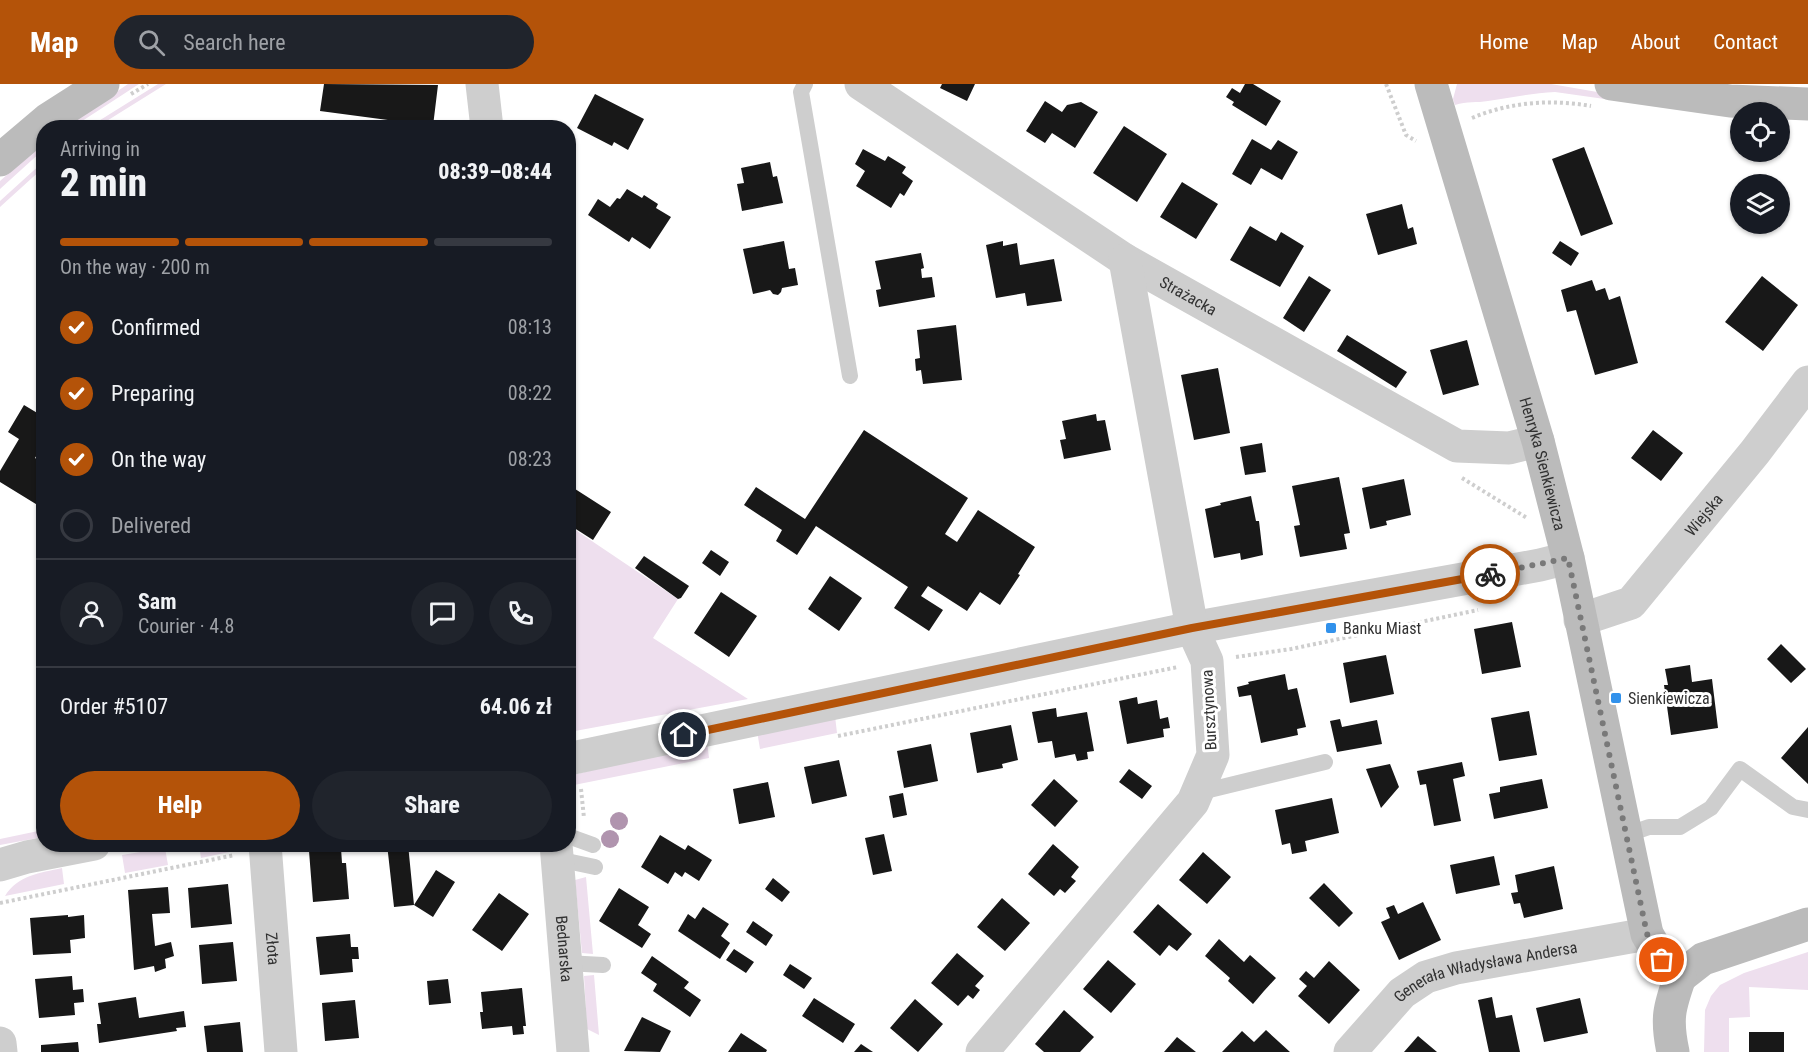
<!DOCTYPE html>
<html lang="en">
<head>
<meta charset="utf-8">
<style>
  body { margin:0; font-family:"Roboto Condensed",sans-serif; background:#20242c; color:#f1f3f6; height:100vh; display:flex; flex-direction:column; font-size:22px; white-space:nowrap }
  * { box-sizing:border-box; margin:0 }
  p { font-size:20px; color:#9ea1a6 }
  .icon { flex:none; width:33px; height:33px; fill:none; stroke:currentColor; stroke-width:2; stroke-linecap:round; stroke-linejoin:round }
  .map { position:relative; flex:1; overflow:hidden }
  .panel { position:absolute; left:36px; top:36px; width:540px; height:732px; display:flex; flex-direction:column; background:#171b24; border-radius:24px; box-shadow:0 2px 4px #0004 }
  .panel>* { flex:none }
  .controls { position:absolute; left:1730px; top:18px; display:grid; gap:12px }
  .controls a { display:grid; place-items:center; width:60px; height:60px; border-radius:50%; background:#171b24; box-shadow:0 2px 4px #0004; font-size:30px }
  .pin { position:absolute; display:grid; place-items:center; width:51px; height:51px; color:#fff; margin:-26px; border:3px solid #fff; border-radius:50%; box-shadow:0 2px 6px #0007 }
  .courier { position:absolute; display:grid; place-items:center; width:60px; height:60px; margin:-30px; border:4px solid #b45309; border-radius:50%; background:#fff; color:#222; box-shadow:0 2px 8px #0007 }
  .head em { font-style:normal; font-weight:800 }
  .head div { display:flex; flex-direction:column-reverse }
  .head { display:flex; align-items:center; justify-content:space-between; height:102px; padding:0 24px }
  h1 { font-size:39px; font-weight:800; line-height:45px }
  .bar { display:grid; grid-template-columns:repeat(4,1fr); gap:9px 6px; align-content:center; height:72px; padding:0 24px }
  .bar i { height:8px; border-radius:4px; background:#363941 }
  .bar .on { background:#b45309 }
  .bar p { grid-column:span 4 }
  .line { display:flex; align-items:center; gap:15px; padding:0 24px; border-top:2px solid #363941 }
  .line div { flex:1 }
  .round { display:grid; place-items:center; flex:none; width:63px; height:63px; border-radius:32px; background:#20242c }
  ol { padding:0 24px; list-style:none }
  li { display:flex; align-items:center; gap:18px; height:66px }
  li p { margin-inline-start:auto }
  li .icon { padding:6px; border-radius:50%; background:#b45309; color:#fff; stroke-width:4 }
  li:last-child { color:#9ea1a6 }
  li i { width:33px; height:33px; border:3px solid #363941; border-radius:50% }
  .primary-button { display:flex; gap:12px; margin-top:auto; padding:12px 24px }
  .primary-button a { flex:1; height:69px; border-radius:36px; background:#b45309; color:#fff; font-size:24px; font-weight:800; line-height:69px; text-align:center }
  .primary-button a+a { background:#20242c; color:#f1f3f6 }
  header { display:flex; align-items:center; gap:36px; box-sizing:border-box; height:84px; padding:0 30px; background:#b45309; color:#fff }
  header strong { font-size:28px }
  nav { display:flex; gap:33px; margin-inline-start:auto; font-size:21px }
  .search { width:420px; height:54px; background:#20242c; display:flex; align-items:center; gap:15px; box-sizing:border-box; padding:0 21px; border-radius:33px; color:#9ea1a6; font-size:22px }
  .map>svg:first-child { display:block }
</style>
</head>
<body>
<header>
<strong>Map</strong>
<div class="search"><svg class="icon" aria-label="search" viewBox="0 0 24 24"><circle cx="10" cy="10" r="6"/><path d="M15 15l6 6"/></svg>Search here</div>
<nav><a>Home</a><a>Map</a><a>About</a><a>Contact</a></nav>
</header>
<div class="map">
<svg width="1808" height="968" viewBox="0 0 1808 968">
  <rect width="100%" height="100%" fill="#fff"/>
  <path fill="#eedfee" d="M128 0H139L73 43 63 44Z
    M158 0H166L97 43H89Z
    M1457 0H1551L1655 18 1725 32 1555 8C1532 9 1511 14 1488 17 1477 19 1467 17 1455 21L1453 15Z
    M43 59V66L0 105V97Z
    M43 78V84L0 123V117Z
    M568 441 678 515 653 554 748 615 575 647 569 646Z
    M835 632 837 649 760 665 757 647Z
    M707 657 709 674 569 702 573 691Z
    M43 746V753L0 761V755Z
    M199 761H252L253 763 201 774Z
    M165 764 168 781 125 789 122 771Z
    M62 784 64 800 5 812C18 791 40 789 62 784Z
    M586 793 593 870 582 869 575 796Z
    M1808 868V906L1749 903 1750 933 1729 934V968H1704L1705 926 1711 912 1720 901 1744 889Z
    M594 891 599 951 587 945 584 892Z"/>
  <path fill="#181818" d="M324 0 438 1 433 42 320 27Z
    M942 0H975L967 17 940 4Z
    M1245 0H1253L1281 17 1266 42 1232 21 1234 18 1226 13 1232 4 1240 9Z
    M595 10 644 35 628 66 614 58 612 62 577 44Z
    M1045 17 1062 28 1067 21 1081 18 1098 28 1075 64 1052 49 1045 59 1026 47Z
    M1124 42 1167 70 1137 118 1093 89Z
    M1252 55 1271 66 1278 56 1298 68 1282 96 1261 84 1251 101 1232 90Z
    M1584 63 1613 140 1581 152 1552 75Z
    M863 65 885 77 888 72 906 83 902 89 913 97 904 112 900 109 891 124 856 102 865 87 855 80Z
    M770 78 773 93 777 92 783 119 742 127 737 100 744 99 741 84Z
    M1182 98 1218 120 1196 155 1160 133Z
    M627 105 642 114 644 111 658 120 656 124 671 133 650 165 632 153 629 158 588 131 598 115 610 123 617 114 620 115Z
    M1402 120 1408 145 1413 143 1417 160 1378 171 1366 130Z
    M1250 142 1276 157 1281 148 1304 162 1280 203 1230 176Z
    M784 157 789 185 795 184 798 201 782 204 781 208 778 211 773 210 770 206 753 210 743 165Z
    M1003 157V162L1017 159 1020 181 1054 175 1062 217 1027 222 1025 209 996 214 986 161Z
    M1560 157 1579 169 1571 182 1552 169Z
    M921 169 924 184 921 185 922 194 932 193 935 213 879 223 876 206 881 205 875 177Z
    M1309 192 1331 206 1304 248 1283 234Z
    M1762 192 1798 221 1763 267 1725 238Z
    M1592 196 1596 207 1605 204 1609 216 1620 212 1638 279 1595 291 1576 226 1567 228 1561 206Z
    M956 241 962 296 923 300 921 286 916 287 915 275 920 274 917 246Z
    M1347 251 1407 288 1396 304 1337 267Z
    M1467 256 1479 301 1443 311 1430 266Z
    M1218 284 1230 349 1194 356 1181 291Z
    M24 321 44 333V359L35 374 44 379V425L0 398V387L19 355 8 348Z
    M1096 330 1097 337 1105 336 1111 366 1064 375 1060 356 1066 355 1062 337Z
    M864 346 968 414 945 450 957 458 978 426 1035 463 1018 490 1020 491 1000 521 980 508 967 527 928 502 921 512 943 526 929 547 894 524 908 503 816 442 797 471 776 457 782 446 744 421 756 403 805 435Z
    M1653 346 1683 369 1661 397 1631 374Z
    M1262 359 1266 388 1245 391 1240 363Z
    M1339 393 1350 449 1344 450 1347 465 1300 473 1294 442 1300 441 1292 402Z
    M1404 395 1411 431 1386 437 1387 441 1370 445 1362 404Z
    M572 403 611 428 593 456 568 440V408Z
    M1251 412 1256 437H1259L1263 471 1241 476 1240 469 1214 474 1205 425 1221 421 1220 419Z
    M711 466 729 478 720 492 702 479Z
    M644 472 689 502 681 514 678 515 635 484Z
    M830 492 862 514 839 547 808 525Z
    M721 508 757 532 729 573 694 549Z
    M1512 538 1521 583 1482 590 1474 545Z
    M1781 560 1806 585 1791 599 1767 575Z
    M1386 571 1394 610 1350 619 1343 579Z
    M1690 581 1692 598 1712 595 1718 644 1671 651 1664 601H1668L1665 585Z
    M1285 590 1288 606 1297 604 1306 643 1297 645 1298 651 1261 659 1251 611 1239 613 1237 603 1249 600 1248 598Z
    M1137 613 1138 620 1157 616 1160 635 1168 633 1170 644 1163 645 1164 653 1127 660 1119 617Z
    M1056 624 1057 633 1087 628 1094 667 1087 668 1088 675 1077 677 1075 670 1055 674 1052 657 1038 659 1032 628Z
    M1529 627 1537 671 1499 677 1491 634Z
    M1340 635 1342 643 1377 636 1382 660 1337 668 1330 637Z
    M1011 641 1018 676 1002 680 1003 684 977 689 970 649Z
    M1808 643V700L1781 674Z
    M931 660 938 697 904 704 897 667Z
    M839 676 847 712 812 720 804 683Z
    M1462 678 1465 692 1453 695 1461 737 1434 742 1426 700 1420 701 1417 687Z
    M1390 680 1399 703 1381 724 1366 685Z
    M1129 685 1152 702 1142 715 1119 698Z
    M1054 695 1078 717 1055 743 1031 721Z
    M1542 695 1548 724 1494 735 1489 710 1500 708V703Z
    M768 698 775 733 739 740 733 705Z
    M903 709 907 731 893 734 889 712Z
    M1332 714 1339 749 1305 757 1307 767 1292 770 1290 759 1282 761 1275 726Z
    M884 750 892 787 873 791 865 754Z
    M660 751 685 766 688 761 712 776 699 797 685 788 682 793 675 788 668 800 641 783Z
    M387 760H408L414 821 436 786 455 798 433 833 414 821 394 823Z
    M1053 760 1079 783 1071 793 1076 797 1065 809 1060 805 1054 812 1028 790Z
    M341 764 342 779H346L349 815 313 818 309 767Z
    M1203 768 1231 793 1207 820 1179 796Z
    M1494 772 1500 801 1456 810 1450 781Z
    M1554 782 1563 825 1524 834 1520 819 1514 820 1511 809 1518 808 1515 791Z
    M773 794 790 808 782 818 765 805Z
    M1324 799 1353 829 1339 843 1309 814Z
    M228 800 232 840 191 844 188 804Z
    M168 803 170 829 152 830 155 862 171 858 174 872 165 875 166 884 155 888 154 882 134 886 128 806Z
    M619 804 649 823 638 841 651 850 642 864 599 837Z
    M499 809 529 830 502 867 472 846Z
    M1002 814 1030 839 1005 867 977 843Z
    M1423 818 1441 856 1399 876 1381 838 1390 834 1386 824 1394 821 1398 830Z
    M1158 820 1192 850 1177 867 1169 861 1160 872 1133 848Z
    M703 823 729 840 721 852 730 859 720 875 678 847 688 830 695 835Z
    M68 831V833L84 831 85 854 70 856 71 869 33 871 30 834Z
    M753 837 773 851 766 862 746 848Z
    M350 850 351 863H358L359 875H352L353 888 320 891 316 853Z
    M1219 855 1244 878 1250 871 1276 894 1264 907 1239 884 1264 907 1253 920 1228 897 1230 894 1205 872Z
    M233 858 237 897 202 900 199 861Z
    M734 865 754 878 746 889 726 876Z
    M957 869 984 892 975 902 980 906 973 915 968 911 958 922 931 899Z
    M652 872 689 898 684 904 701 916 690 933 653 907 657 900 641 889Z
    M1108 876 1136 900 1111 929 1083 905Z
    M1329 877 1360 906 1329 940 1298 912 1307 902 1299 895 1306 887 1314 894Z
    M790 880 812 894 804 905 783 891Z
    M72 892 73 906 83 905 84 918 74 919 75 931 39 934 35 895Z
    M448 895 451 919 429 921 427 897Z
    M522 904 526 942H523L524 950 513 951 512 942 482 945 480 928H483L481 908Z
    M136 913 139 934 184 927 186 943 176 944 177 947 99 959 97 940H101L98 919Z
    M1492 913 1496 934 1512 931 1520 968H1489L1478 916Z
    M814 914 855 940 843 959 802 932Z
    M1580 914 1588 949 1544 958 1536 924Z
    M915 915 943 940 918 968 890 944Z
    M355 916 359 954 325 957 322 919Z
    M1064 926 1094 953 1080 968H1044L1035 960Z
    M642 933 671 947 660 968 624 967Z
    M240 938 243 968H207L204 942Z
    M1266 946 1290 968H1222L1242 947 1254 958Z
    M1749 948H1784V968H1749Z
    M741 949 767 966 766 968H728Z
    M1418 952 1437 968H1404Z
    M1177 953 1196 968H1164Z
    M78 958 79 968H41V961Z
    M861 960 873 968H854Z"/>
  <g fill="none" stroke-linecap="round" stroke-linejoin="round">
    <path stroke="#cecece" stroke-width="4" stroke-dasharray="3 3" stroke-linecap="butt" d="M1386 0 1406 51 1416 57
      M131 10 148 0
      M1472 34C1510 18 1550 15 1591 22
      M1462 394 1527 434
      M1236 573 1291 565 1478 526
      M838 652 1178 583
      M581 705 584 734
      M0 819 235 771"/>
    <path stroke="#cecece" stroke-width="16" d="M805 0 801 8 850 292
      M1197 709 1325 678
      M1626 751 1649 743H1680L1711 724 1740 685 1793 723 1808 726
      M568 752 593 761
      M557 775 595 783
      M566 879 603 881"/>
    <g stroke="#cecece" stroke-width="33">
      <path d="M482 0 487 44"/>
      <path id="s1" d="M861 0 1125 176 1457 362 1509 364 1538 357"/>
      <path id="s2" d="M1580 536 1631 519 1755 368 1808 298"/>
      <path d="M568 675 1192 544 1540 481 1568 474"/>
      <path id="s3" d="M265 760 281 968"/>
      <path id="s4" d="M556 760 573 968"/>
      <path d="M0 781 27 773 94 760"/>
      <path d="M0 959 1 968"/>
      <path d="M982 968 1193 718 1213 671 1207 577 1192 544 1125 176"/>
      <path id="s5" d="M1350 968 1402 909 1426 893 1456 884 1647 850"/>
    </g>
    <g stroke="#bbb" stroke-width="33">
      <path id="s6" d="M1431 0 1538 357 1568 474 1647 850 1662 876 1680 893"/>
      <path d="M1611 0 1730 17 1808 20"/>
      <path d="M0 76 47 36 103 0"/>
      <path d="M1680 893 1703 875 1808 840"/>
      <path d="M1673 968C1666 935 1669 924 1680 893"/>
    </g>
  </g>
  <g fill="#b094ae">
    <circle cx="619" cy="737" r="9"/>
    <circle cx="610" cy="755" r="9"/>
  </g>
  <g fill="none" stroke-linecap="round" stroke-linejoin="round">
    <path stroke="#797979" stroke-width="6" stroke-dasharray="0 10.8" d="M1490 490 1568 474 1647 850 1662 876"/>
    <path stroke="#b45309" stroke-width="8" d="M684 651 1192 544 1490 490"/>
  </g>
  <g fill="#3191eb" stroke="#fff" stroke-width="2">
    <rect x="1325" y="538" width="12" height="12" rx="3"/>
    <rect x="1610" y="608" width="12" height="12" rx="3"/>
  </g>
  <g text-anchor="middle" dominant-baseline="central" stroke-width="6" stroke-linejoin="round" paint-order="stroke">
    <g font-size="16" fill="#313131" stroke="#fff">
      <text stroke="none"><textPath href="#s1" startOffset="390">Strażacka</textPath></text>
      <text stroke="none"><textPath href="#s6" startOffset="396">Henryka Sienkiewicza</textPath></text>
      <text stroke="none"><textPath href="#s2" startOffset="168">Wiejska</textPath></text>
      <text transform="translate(1209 626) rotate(-93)">Bursztynowa</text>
      <text stroke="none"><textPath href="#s3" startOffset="105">Złota</textPath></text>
      <text stroke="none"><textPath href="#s4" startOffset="105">Bednarska</textPath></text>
      <text stroke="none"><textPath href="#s5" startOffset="166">Generała Władysława Andersa</textPath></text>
    </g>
    <g font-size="16" fill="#313131" stroke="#fff" text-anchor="start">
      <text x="1343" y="544">Banku Miast</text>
      <text x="1628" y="614">Sienkiewicza</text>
    </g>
  </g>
</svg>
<div class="controls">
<a><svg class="icon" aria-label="locate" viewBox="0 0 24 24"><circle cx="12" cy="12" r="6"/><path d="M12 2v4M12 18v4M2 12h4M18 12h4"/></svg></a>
<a><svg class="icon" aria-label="layers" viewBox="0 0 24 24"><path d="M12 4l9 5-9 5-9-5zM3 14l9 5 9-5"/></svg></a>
</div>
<div class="pin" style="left:1662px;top:876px;background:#ea580c"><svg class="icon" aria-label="bag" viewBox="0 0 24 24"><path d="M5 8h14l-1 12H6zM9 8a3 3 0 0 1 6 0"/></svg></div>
<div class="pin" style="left:684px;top:651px;background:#1f2937"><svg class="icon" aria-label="home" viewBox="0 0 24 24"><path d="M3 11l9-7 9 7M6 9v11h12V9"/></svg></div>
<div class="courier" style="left:1490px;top:490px"><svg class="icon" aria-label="bike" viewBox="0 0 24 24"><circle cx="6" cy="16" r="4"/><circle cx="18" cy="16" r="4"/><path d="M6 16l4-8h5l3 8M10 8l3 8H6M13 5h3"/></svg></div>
<section class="panel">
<div class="head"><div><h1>2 min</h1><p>Arriving in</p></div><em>08:39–08:44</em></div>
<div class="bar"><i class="on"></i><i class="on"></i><i class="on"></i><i></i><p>On the way · 200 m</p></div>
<ol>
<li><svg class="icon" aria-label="check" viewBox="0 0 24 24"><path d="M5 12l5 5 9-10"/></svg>Confirmed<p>08:13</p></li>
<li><svg class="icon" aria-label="check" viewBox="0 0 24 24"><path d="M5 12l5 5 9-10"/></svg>Preparing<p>08:22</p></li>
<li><svg class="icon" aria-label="check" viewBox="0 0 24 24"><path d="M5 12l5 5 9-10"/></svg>On the way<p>08:23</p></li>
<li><i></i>Delivered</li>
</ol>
<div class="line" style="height:108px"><a class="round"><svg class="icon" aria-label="person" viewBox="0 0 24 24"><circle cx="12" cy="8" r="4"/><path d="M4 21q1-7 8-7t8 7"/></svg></a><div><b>Sam</b><p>Courier · 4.8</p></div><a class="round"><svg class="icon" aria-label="chat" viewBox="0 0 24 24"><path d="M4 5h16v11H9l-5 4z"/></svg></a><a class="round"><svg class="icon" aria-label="phone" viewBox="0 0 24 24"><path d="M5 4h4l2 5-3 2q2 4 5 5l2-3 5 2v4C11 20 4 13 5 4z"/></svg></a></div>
<div class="line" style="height:78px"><div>Order #5107</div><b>64.06 zł</b></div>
<div class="primary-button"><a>Help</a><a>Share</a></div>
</section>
</div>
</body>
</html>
